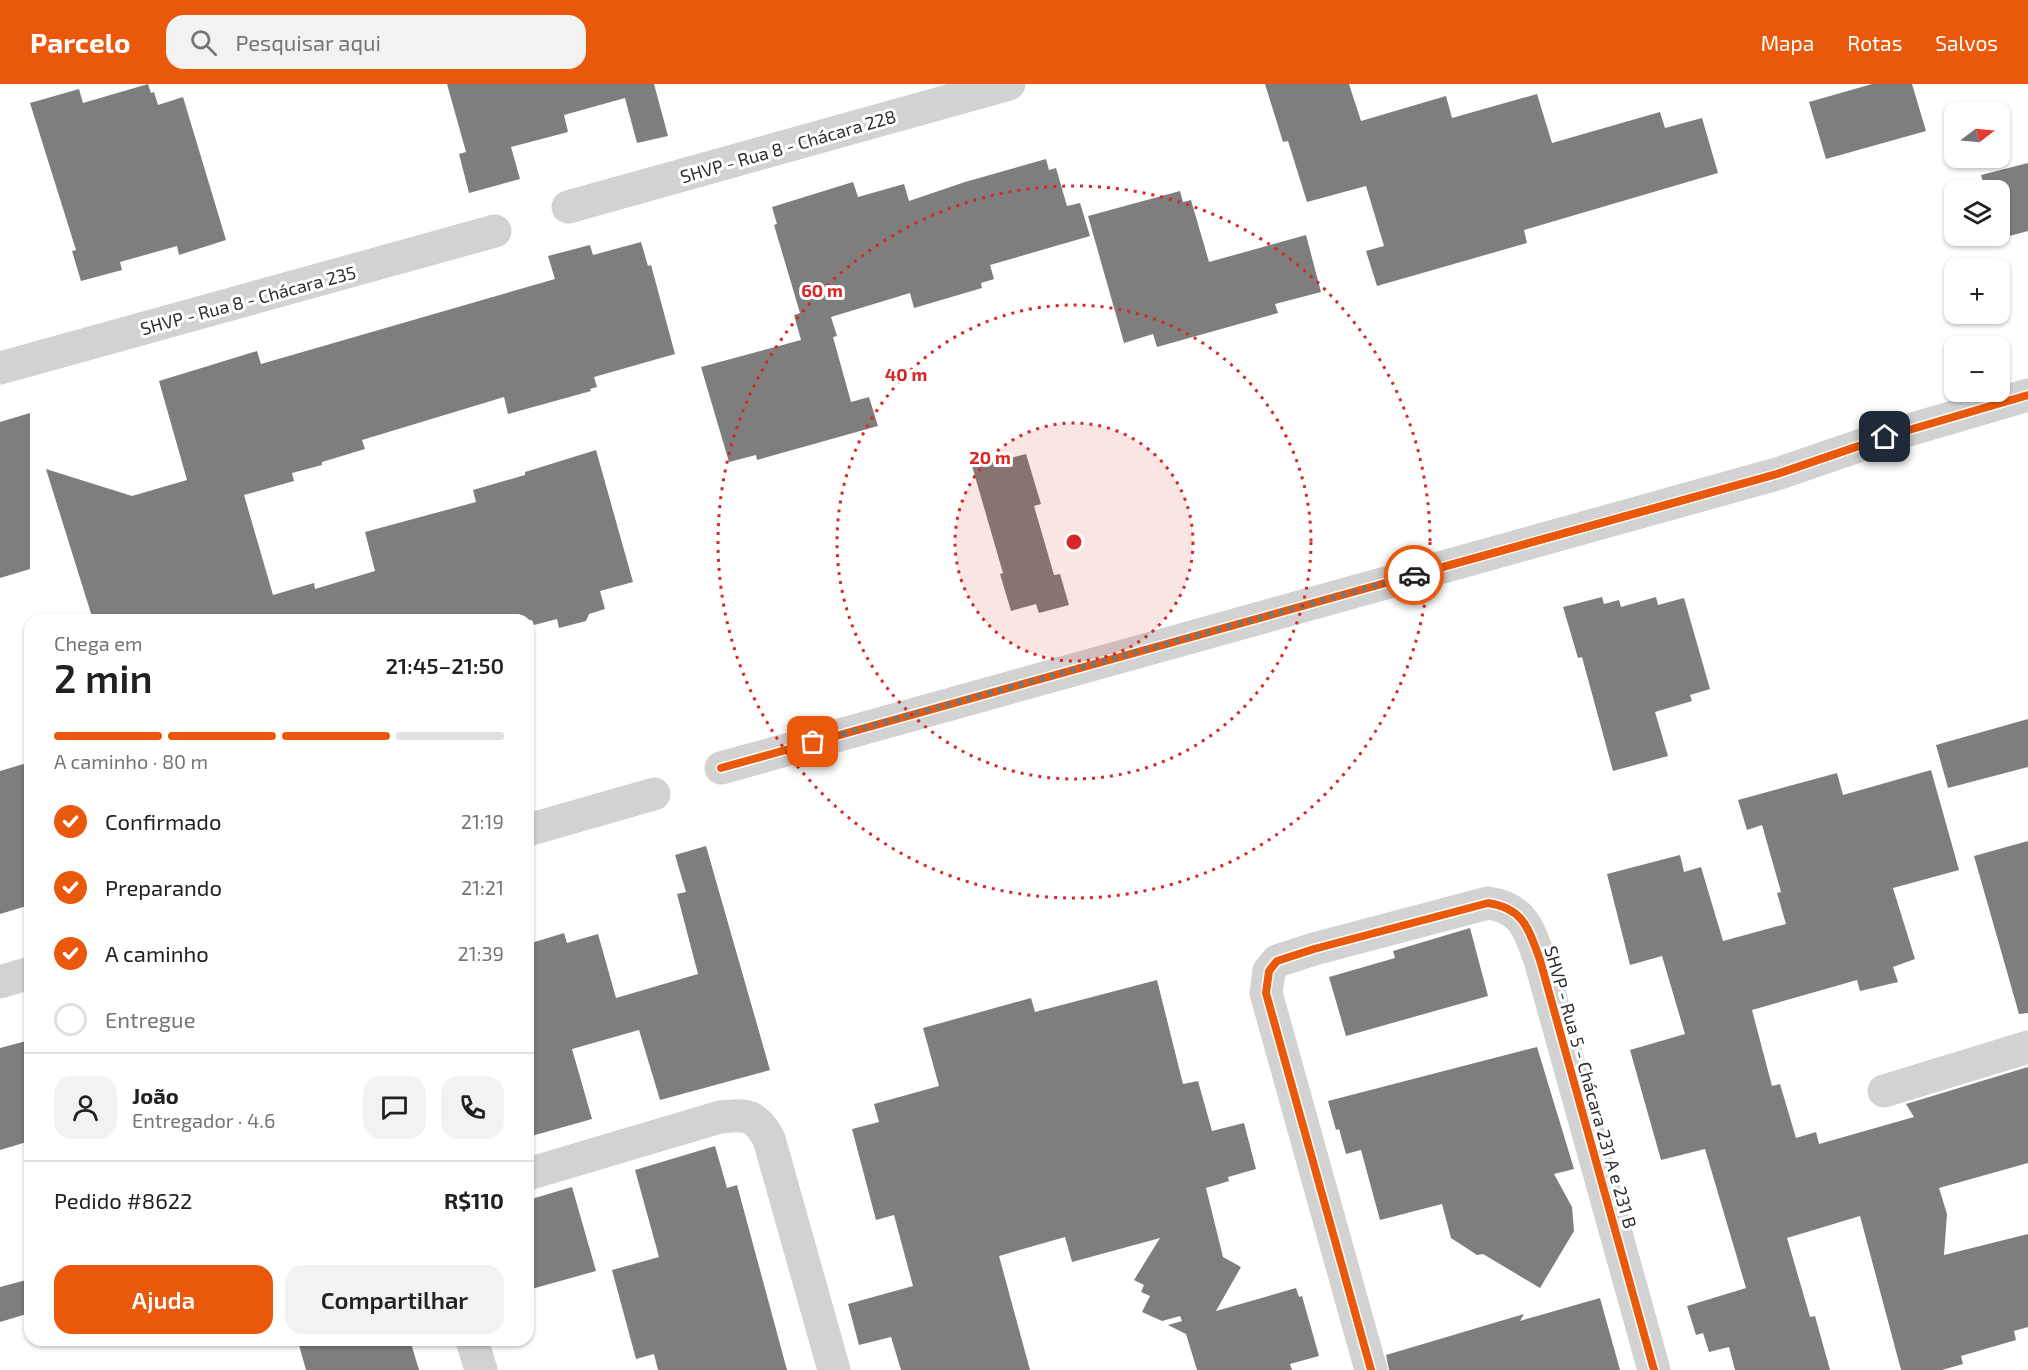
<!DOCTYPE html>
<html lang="pt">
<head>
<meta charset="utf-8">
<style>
  body { margin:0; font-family:"Exo 2",sans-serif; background:#f2f2f2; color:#202124; height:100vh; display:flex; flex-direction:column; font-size:22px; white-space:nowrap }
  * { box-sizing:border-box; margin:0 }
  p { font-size:20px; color:#757577 }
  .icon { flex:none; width:33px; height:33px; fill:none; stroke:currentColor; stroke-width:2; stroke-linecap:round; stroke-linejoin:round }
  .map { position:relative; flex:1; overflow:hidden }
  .side { position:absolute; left:24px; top:530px; width:510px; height:732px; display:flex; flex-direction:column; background:#fff; border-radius:18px; box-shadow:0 2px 4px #0004 }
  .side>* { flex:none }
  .needle { width:39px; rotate:74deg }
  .controls { position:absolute; left:1944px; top:18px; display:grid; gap:12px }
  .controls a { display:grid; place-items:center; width:66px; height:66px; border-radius:12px; background:#fff; box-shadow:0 2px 4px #0004; font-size:30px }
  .pin { position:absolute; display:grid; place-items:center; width:51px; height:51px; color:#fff; margin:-26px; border-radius:12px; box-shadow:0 3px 9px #0006 }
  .courier { position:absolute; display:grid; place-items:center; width:60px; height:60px; margin:-30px; border:4px solid #ea580c; border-radius:50%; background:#fff; color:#222; box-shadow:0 2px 8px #0007 }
  .overview em { font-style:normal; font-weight:600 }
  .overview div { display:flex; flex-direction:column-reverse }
  .overview { display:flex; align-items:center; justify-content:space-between; height:102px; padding:0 30px }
  h1 { font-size:39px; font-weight:600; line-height:45px }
  .bar { display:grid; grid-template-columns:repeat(4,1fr); gap:9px 6px; align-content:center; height:72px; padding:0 30px }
  .bar i { height:8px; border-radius:4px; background:#e0e0e0 }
  .bar .on { background:#ea580c }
  .bar p { grid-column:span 4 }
  .line { display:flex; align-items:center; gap:15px; padding:0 30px; border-top:2px solid #e0e0e0 }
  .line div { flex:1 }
  .round { display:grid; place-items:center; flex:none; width:63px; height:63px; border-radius:18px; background:#f2f2f2 }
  ol { padding:0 30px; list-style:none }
  li { display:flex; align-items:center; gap:18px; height:66px }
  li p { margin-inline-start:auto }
  li .icon { padding:6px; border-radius:50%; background:#ea580c; color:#fff; stroke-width:4 }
  li:last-child { color:#757577 }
  li i { width:33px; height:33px; border:3px solid #e0e0e0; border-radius:50% }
  .action { display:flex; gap:12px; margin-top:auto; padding:12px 30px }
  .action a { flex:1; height:69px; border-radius:18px; background:#ea580c; color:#fff; font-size:24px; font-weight:600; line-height:69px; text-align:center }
  .action a+a { background:#f2f2f2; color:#202124 }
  header { display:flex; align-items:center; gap:36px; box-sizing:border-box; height:84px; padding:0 30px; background:#ea580c; color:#fff }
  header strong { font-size:28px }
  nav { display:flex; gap:33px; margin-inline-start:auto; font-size:21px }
  .search { width:420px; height:54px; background:#f2f2f2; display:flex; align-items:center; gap:15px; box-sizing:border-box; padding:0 21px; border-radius:18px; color:#757577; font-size:22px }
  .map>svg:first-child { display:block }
</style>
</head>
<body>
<header>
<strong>Parcelo</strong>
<div class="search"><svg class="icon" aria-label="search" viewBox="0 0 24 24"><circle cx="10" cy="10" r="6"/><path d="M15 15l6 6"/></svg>Pesquisar aqui</div>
<nav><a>Mapa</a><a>Rotas</a><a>Salvos</a></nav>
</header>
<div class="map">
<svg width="2028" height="1286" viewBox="0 0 2028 1286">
  <rect width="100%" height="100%" fill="#fff"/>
  <path fill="#7e7e7e" d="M148 0 151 9 154 8 158 21 183 13 226 156 179 171 177 162 120 178 122 186 81 197 72 167 76 166 30 19 79 5 83 19Z
    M447 0H654L668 52 637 59 625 14 564 31 568 48 511 63 520 95 469 109 459 70 466 68Z
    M1265 0H1349L1361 37 1446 12 1452 34 1537 10 1552 59 1660 28 1665 44 1702 34 1718 89 1524 146 1527 159 1377 202 1366 167 1384 162 1366 102 1307 118 1288 57 1283 58Z
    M1872 0H1912L1926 47 1826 75 1809 18Z
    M1046 75 1049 86 1056 84 1067 122 1080 119 1090 152 990 181 994 195 981 199 982 204 914 224 910 209 831 233 837 252 833 253 851 318 869 313 878 342 757 376 756 371 729 378 701 283 801 256 794 231 800 229 774 141 777 140 772 123 853 98 858 113 904 100 909 117 965 98Z
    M2028 79V147L1998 155 2000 106H1985L1981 91Z
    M1180 107 1183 118 1191 116 1209 178 1306 151 1321 208 1275 220 1278 229 1157 263 1153 250 1124 259 1088 132Z
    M641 158 648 182 651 181 675 270 594 293 597 303 590 305 591 307 508 330 504 313 362 356 365 365 322 378V381L292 389 294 397 244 411 273 511 314 499 315 505 375 487 365 448 476 418 473 406 525 391V388L596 366 633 498 600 507 605 525 589 530 586 537 559 544 557 535 534 541 532 536H93L46 385 132 412 187 396 159 297 257 267 261 280 555 195 548 172 590 161 593 171Z
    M30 329V485L0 494V338Z
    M1026 370 1041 420 1034 422 1054 491 1060 490 1069 521 1039 529 1036 520 1011 527 1000 490 1003 489 972 382 1002 373 1003 376Z
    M1602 513 1604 520 1619 516 1621 523 1656 513 1658 521 1684 514 1710 605 1690 611 1692 617 1655 628 1668 672 1613 687 1582 573 1578 574 1563 523Z
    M2028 635V683L1948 704 1936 661Z
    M30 678V821L0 830V687Z
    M1931 686 1959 786 1893 804 1915 875 1893 883 1898 898 1860 907 1857 896 1752 926 1772 1002 1780 1000 1796 1054 1816 1048 1819 1060 1914 1033 1906 1020 2028 983V1079L1939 1104 1947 1130 1944 1171 2028 1150V1243L2014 1247 2016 1256 1961 1272 1963 1280 1942 1286H1901L1860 1132 1787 1154 1810 1233 1815 1232 1830 1286H1735L1729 1263 1709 1268 1703 1249 1696 1251 1687 1222 1746 1204 1705 1065 1661 1076 1630 966 1685 950 1662 872 1630 881 1607 790 1680 771 1684 788 1701 783 1723 857 1786 840 1777 809 1781 808 1762 741 1747 746 1738 716 1837 689 1843 711Z
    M2028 757V929L2019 930 1974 772Z
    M706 762 770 986 660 1016 639 946 572 965 592 1035 528 1053V860L564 849 567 859 598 850 616 914 698 890 677 810 686 808 675 771Z
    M1470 844 1488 912 1346 952 1329 893 1395 874 1393 867Z
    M1157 896 1183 1000 1198 997 1212 1047 1244 1039 1256 1085 1228 1093 1229 1097 1206 1104 1223 1173 1241 1183 1216 1227 1296 1204 1299 1213 1302 1212 1319 1272 1290 1280 1292 1286H1197L1186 1250 1168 1241 1182 1237 1180 1232 1162 1237 1142 1228 1150 1212 1141 1208 1144 1201 1134 1196 1160 1154 1072 1178 1065 1153 999 1172 1030 1286H901L891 1253 859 1261 848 1220 913 1202 894 1131 876 1136 852 1045 879 1038 874 1020 939 1002 923 944 1031 914 1035 928Z
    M30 956V1057L0 1066V964Z
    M1537 963 1574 1085 1554 1090 1572 1123 1574 1147 1540 1204 1483 1170 1477 1171 1451 1154 1442 1120 1380 1136 1361 1066 1346 1070 1339 1045 1336 1046 1328 1017Z
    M715 1062 727 1104 737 1101 787 1286H658L654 1270 636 1275 612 1186 659 1173 635 1086Z
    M572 1103 596 1187 528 1206V1116Z
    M30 1195V1229L0 1238V1203Z
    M1600 1214 1620 1286H1389L1386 1271 1524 1230 1520 1237Z
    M318 1256H410L419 1286H306L299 1261Z"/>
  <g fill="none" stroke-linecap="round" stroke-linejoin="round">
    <path stroke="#d2d2d2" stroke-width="33" d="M568 123 1009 0
      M0 284 495 147
      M721 684 1777 390 1885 353 2028 311
      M528 746 654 710
      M0 898 30 889
      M1884 1007 2028 963
      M528 1090 720 1033C747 1030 755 1030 769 1055L834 1286
      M472 1256 481 1286
      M1371 1286 1266 909 1269 887 1277 877 1314 865 1488 819C1524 824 1529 846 1540 876L1654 1286"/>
    <g stroke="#fff" stroke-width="11">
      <path id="cycleway" d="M721 684 1777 390 1885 353 2028 311
        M1371 1286 1266 909 1269 887 1277 877 1314 865 1488 819C1524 824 1529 846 1540 876L1654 1286"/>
    </g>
    <use href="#cycleway" stroke="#e8590c" stroke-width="8"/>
  </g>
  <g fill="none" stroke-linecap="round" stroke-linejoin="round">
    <path stroke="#767676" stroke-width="6" stroke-dasharray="0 10.8" d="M813 658 1414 491"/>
    <path stroke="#ea580c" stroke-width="8" d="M1414 491 1777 390 1885 353"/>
  </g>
  <circle cx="1074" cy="458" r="119" fill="#d62828" fill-opacity=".12"/>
  <g fill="none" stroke="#d62828" stroke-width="3" stroke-dasharray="3 6">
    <circle cx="1074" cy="458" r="119"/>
    <circle cx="1074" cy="458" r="237"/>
    <circle cx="1074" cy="458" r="356"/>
  </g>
  <g text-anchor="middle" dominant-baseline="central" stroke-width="6" stroke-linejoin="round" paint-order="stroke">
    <g font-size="18" fill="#2d2d2d" stroke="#fff">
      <text transform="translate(788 62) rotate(-16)">SHVP - Rua 8 - Chácara 228</text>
      <text transform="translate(248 216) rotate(-15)">SHVP - Rua 8 - Chácara 235</text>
      <text transform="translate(1591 1003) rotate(74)">SHVP - Rua 5 - Chácara 231 A e 231 B</text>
    </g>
  </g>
  <circle cx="1074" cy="458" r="9" fill="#d62828" stroke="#fff" stroke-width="3"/>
  <g font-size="18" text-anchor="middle" font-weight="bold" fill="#d62828" stroke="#fff" stroke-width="6" stroke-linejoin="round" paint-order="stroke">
    <text x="822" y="213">60 m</text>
    <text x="906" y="297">40 m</text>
    <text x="990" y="380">20 m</text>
  </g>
</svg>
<div class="controls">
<a><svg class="needle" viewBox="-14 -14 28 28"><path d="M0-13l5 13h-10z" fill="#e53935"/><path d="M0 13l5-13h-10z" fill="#757577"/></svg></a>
<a><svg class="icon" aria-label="layers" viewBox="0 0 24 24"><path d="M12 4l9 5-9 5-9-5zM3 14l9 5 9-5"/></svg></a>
<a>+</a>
<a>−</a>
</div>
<div class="pin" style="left:813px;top:658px;background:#ea580c"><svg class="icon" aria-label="bag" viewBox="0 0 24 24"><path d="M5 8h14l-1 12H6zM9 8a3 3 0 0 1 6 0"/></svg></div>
<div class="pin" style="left:1885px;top:353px;background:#1f2937"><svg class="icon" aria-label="home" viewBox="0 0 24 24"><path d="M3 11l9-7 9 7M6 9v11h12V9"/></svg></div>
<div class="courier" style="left:1414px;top:491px"><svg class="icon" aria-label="car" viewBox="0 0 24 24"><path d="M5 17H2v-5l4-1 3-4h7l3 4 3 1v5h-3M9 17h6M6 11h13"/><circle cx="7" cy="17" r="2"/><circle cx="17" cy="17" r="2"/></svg></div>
<section class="side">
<div class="overview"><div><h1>2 min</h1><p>Chega em</p></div><em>21:45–21:50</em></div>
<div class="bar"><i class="on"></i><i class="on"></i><i class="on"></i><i></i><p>A caminho · 80 m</p></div>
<ol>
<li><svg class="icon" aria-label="check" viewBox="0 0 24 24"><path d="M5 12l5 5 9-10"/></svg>Confirmado<p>21:19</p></li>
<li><svg class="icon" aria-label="check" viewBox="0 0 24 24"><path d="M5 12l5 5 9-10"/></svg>Preparando<p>21:21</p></li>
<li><svg class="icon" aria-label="check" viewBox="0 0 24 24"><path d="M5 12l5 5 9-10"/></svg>A caminho<p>21:39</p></li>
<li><i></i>Entregue</li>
</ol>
<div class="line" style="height:108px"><a class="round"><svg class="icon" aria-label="person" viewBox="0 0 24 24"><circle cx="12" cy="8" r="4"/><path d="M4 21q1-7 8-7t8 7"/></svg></a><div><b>João</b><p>Entregador · 4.6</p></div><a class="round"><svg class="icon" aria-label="chat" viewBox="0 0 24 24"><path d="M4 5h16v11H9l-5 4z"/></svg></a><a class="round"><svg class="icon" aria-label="phone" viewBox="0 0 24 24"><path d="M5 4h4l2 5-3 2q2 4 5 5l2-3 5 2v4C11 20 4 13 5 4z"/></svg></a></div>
<div class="line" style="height:78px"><div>Pedido #8622</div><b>R$110</b></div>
<div class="action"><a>Ajuda</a><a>Compartilhar</a></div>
</section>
</div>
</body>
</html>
